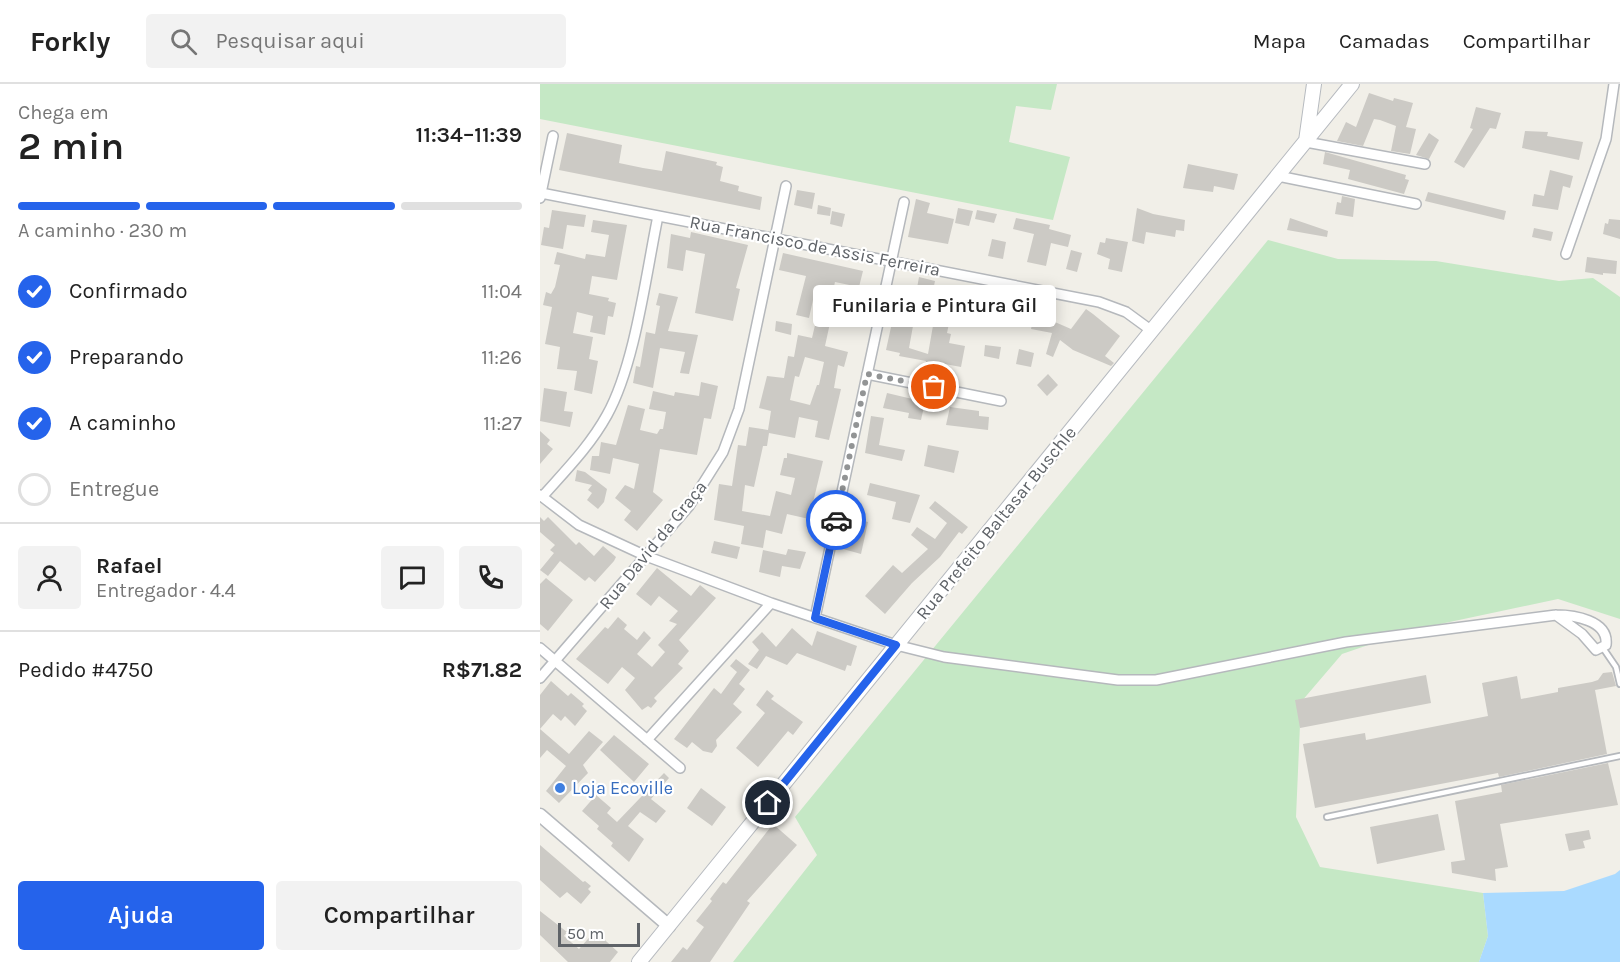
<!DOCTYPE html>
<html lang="pt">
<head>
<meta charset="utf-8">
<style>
  body { margin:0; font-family:Karla,sans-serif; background:#f2f2f2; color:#222; height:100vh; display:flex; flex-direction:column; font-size:22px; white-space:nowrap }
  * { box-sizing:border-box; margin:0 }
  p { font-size:20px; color:#767676 }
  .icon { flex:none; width:33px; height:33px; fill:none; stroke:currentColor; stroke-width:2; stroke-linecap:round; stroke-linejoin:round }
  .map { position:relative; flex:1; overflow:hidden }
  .side { display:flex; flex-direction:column; background:#fff; width:540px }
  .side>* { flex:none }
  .scale { position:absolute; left:18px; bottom:15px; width:82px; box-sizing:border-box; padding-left:6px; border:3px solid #5f6368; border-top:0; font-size:16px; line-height:21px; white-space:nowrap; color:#5f6368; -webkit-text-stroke:4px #fff; paint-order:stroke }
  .pin { position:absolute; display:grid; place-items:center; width:51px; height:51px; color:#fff; margin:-26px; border:3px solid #fff; border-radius:50%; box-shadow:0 2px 6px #0007 }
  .courier { position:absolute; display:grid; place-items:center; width:60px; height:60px; margin:-30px; border:4px solid #2563eb; border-radius:50%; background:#fff; color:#222; box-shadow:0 2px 8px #0007 }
  .bubble { position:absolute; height:42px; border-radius:6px; background:#fff; box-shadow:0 3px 15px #0003; font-size:20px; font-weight:600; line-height:42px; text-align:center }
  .headline em { font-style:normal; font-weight:600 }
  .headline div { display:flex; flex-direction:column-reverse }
  .headline { display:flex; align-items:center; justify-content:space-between; height:102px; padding:0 18px }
  h1 { font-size:39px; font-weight:600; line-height:45px }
  .bar { display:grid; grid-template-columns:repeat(4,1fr); gap:9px 6px; align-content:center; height:72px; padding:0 18px }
  .bar i { height:8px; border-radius:4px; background:#e0e0e0 }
  .bar .on { background:#2563eb }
  .bar p { grid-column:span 4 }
  .line { display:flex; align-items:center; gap:15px; padding:0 18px; border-top:2px solid #e0e0e0 }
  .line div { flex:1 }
  .round { display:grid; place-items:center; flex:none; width:63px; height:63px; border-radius:6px; background:#f2f2f2 }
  ol { padding:0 18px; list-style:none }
  li { display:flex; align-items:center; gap:18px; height:66px }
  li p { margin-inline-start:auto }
  li .icon { padding:6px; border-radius:50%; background:#2563eb; color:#fff; stroke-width:4 }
  li:last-child { color:#767676 }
  li i { width:33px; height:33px; border:3px solid #e0e0e0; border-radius:50% }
  .primary-button { display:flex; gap:12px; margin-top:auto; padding:12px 18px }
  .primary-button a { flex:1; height:69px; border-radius:6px; background:#2563eb; color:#fff; font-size:24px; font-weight:600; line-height:69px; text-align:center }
  .primary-button a+a { background:#f2f2f2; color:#222 }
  header { display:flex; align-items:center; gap:36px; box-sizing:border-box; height:84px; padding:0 30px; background:#fff; border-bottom:2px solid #e0e0e0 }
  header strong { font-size:28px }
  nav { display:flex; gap:33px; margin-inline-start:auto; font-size:21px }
  .search { width:420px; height:54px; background:#f2f2f2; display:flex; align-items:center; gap:15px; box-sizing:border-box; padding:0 21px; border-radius:6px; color:#767676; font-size:22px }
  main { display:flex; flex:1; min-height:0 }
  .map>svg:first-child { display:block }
</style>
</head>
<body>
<header>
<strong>Forkly</strong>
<div class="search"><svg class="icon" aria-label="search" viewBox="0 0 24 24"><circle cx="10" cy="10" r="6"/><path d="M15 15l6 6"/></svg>Pesquisar aqui</div>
<nav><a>Mapa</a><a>Camadas</a><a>Compartilhar</a></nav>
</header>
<main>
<section class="side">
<div class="headline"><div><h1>2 min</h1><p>Chega em</p></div><em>11:34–11:39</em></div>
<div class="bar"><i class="on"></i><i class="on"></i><i class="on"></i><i></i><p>A caminho · 230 m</p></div>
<ol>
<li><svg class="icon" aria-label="check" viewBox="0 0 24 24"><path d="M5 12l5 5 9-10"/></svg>Confirmado<p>11:04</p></li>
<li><svg class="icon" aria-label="check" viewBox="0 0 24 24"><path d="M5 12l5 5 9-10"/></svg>Preparando<p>11:26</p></li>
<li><svg class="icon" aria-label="check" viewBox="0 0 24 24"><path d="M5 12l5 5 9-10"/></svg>A caminho<p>11:27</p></li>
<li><i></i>Entregue</li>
</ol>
<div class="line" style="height:108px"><a class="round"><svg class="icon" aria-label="person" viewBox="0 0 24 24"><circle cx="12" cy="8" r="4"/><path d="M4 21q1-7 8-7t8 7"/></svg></a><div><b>Rafael</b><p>Entregador · 4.4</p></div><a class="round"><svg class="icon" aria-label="chat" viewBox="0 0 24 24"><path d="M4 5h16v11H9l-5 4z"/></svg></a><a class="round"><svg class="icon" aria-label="phone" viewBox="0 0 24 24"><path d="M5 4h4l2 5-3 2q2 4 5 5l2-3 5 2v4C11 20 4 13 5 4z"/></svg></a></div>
<div class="line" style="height:78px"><div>Pedido #4750</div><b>R$71.82</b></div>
<div class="primary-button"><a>Ajuda</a><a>Compartilhar</a></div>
</section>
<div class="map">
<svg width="1080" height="878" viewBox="0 0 1080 878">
  <rect width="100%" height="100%" fill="#f1efe8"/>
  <path fill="#c5e8c5" d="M0 0H517L511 26 476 22 469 58 530 73 513 136 0 35Z
    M728 156 798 175 896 177 1019 197 1053 194 1080 213V535L1018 515 872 546 802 570 761 618 756 733 780 783 943 809 948 852 939 878H193L277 771 255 733Z"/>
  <path fill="#aadaff" d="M1080 786V878H939L948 852 943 809 1024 807 1075 790Z"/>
  <path fill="#cccac5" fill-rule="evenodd" d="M829 9 853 17 854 14 873 19 866 43 876 45 870 70 851 67 856 42 840 36 834 35 823 62 797 57 806 38 816 43Z
    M936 23 961 29 956 45 950 44 924 84 914 78 933 45 930 44Z
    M985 47 1008 48 1007 52 1043 58 1039 76 982 64Z
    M27 49 82 61 79 79 103 84 122 87 126 67 177 78 176 81 183 83 180 97 199 102 198 107 222 113 220 126 19 86Z
    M889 49 899 56 889 75 876 71Z
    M785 68 866 91 865 95 869 96 864 110 808 95 810 86 783 80Z
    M648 80 698 90 694 106 674 102 673 108 643 104Z
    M1010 86 1033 92 1030 104 1023 102 1018 126 992 122 994 110 1004 112Z
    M257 106 275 109 272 125 254 121Z
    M888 108 966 127 964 136 885 117Z
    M802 112 815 115 813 133 795 130 797 118 801 119Z
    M376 115 390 119 387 129 414 135 408 160 368 153Z
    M278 121 291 124 290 132 277 130Z
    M418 124 433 127 429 142 415 139Z
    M597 124 613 130 645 136 644 147 636 146 635 153 606 148 604 160 592 157Z
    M12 126 46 131 44 143 27 141 23 165 1 161 4 143 9 144Z
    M437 126 457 130 454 139 435 135Z
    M292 127 305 130 302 143 290 140Z
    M476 134 510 141 509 145 531 151 528 163 511 159 506 182 487 178 494 150 473 145Z
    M750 134 788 147 787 153 747 146Z
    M1069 135 1080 136V155L1063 150 1065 139 1068 140Z
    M53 136 87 141 77 196 52 192 49 210 69 214 68 217 76 219 73 233 68 232 65 251 50 248 53 232 37 228 33 249 53 253 49 275 58 277 52 310 34 306 37 287 17 285 20 263 5 260 12 223 3 221 6 208 11 210 15 203 20 181 14 180 17 168 45 175 46 170 65 173 69 151 51 148Z
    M994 144 1013 148 1011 157 992 153Z
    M151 148 208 161 196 204 200 205 193 237 155 229 165 170 146 166 143 187 127 184 131 150 150 154Z
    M566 154 588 158 582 188 568 185 570 175 557 170 560 158 565 159Z
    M452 155 466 158 463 175 448 172Z
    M531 166 542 169 537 188 526 185Z
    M243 169 323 187 319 203 295 198 290 220 273 216 269 234 256 231 266 192 239 186Z
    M1047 173 1077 177 1076 190 1063 189V191L1045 188Z
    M379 193 395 197 390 221 412 225 407 249 411 250 409 259 425 262 421 283 405 280 404 288 385 284 386 277 359 272 360 269 346 266 353 234 366 237 371 214 375 215ZM375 231 394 236 388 270 369 264Z
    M416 205 472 215 468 233 455 231 457 222 450 220 431 217 430 226 414 224Z
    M119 209 138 213 128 247 158 251 149 290 140 289 145 268 120 264 113 304 93 299 96 282 100 283 106 248 115 250 120 222 116 221Z
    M292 222 314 226 312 241 290 237Z
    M496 222 511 225 508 235 531 245 546 225 553 230 580 252 565 272 574 279 571 282 533 266 520 256 513 273 506 270 512 249 491 245Z
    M236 237 252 240 251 251 235 247Z
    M276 237 290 239 285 262 308 268 304 283 298 281 294 304 301 305 289 356 275 353 278 337 259 333 255 354 229 349 227 362H223L214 403 205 401 202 427 230 432 236 407 251 411 255 394 240 391 244 374H247V369L283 377 269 435 247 430 242 450 226 446 223 464 201 460 204 442 174 436 179 400 192 402 198 361 206 362 209 343 228 346 231 327 219 324 227 292 244 294 248 272 254 273 258 251 272 254ZM265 273 284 278 279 301H277L270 321 250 316 255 292 259 293Z
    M445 261 461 263 459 275 444 272Z
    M479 265 494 269 491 283 476 280Z
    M508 290 518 301 507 312 497 301Z
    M161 298 178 302 171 335 164 334 157 371 120 365 113 408 123 416 97 447 84 436 91 427 75 414 85 401 94 405 99 380 73 374 70 390 50 386 52 372H59L61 358 76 361 88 321 105 325 100 346 117 350 120 345H123L126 328 109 325 113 307 134 312 135 308 159 312Z
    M4 304 27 308 24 327 33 328 30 343 0 337Z
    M347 309 385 318 381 336 368 334 369 329 343 324Z
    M410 323 439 327V332L449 333 448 346 406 341Z
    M331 332 344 334 339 361 365 366 362 377 325 369Z
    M0 347 10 356 7 360 13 365 0 380Z
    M388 361 419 367 414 389 384 382Z
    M37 386 45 388 67 405 64 418 58 425 47 416 52 409 48 406 52 401 35 397Z
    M330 399 380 411 370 439 352 435 356 418 327 411Z
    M395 417 428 443 422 450 419 448 400 473 372 499 345 530 325 512 353 481 362 489 388 465 371 451 377 443 395 455 407 439 389 424Z
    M0 433 4 437 8 433 36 461 39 458 54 472 63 462 76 473 74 477 55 498 49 493 45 497 20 477 8 492 0 486 14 469 10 466 15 461 0 448Z
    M311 433 328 438 321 470 303 465Z
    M174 457 200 463 197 475 171 469Z
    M248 465 266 468 260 485 242 482 240 493 219 488 223 466 246 471Z
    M117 484 151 512 160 501 176 514 139 556 149 567 138 580 143 584 114 614 117 617 111 624 108 622 102 626 85 606 95 594 82 583 68 600 36 575 65 543 68 545 78 533 87 541 84 545 97 556 104 547 111 554 97 570 112 583 125 568 118 561 137 540 129 537 138 527 119 512 111 522 96 510Z
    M6 494 33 516 8 547 0 540V500Z
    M252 544 272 562 277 547 317 562 311 582 307 581 305 587 257 569 247 581 226 572 217 585 208 580 219 566 212 558 222 548 236 563Z
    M196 575 210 586 199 600 205 605 193 620 202 628 176 656 177 662 172 669 163 667 152 658 147 664 134 655 174 604 181 610 197 588 190 582Z
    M1072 588 1076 602 1055 606 1067 670 959 693 958 689 775 724 763 660 825 649 826 656 948 632 942 599 977 592 981 615 1018 608V604L1052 598 1058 596 1063 589Z
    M886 591 891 619 760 644 755 616Z
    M11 597 28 612 31 609 44 620 42 622 47 627 35 642 25 632 21 637 13 630 0 645 29 670 49 647 63 658 43 681 48 689 19 719 6 707 26 682 7 666 0 674V611Z
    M227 606 234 612 231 615 263 638 253 651 248 647 218 683 196 664 225 629 216 621Z
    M74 651 109 680 94 698 60 666Z
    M1068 679 1078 721 960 740 968 783 955 785 956 797 912 789 911 778 925 776 915 717 962 708 961 701Z
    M124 689 129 694 111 715 126 727 116 739 100 728 88 742 104 755 89 778 71 762 73 759 57 745 59 742 42 727 56 711 71 724 67 729 77 738Z
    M161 704 186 723 172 742 147 724Z
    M898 730 905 766 837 780 830 743Z
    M233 740 257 761 207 817 210 819 170 878H131L143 863 147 866 164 843 156 837 172 817 170 815 183 798 186 800Z
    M1049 746 1051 755 1043 757 1045 764 1029 767 1025 750Z
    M0 761 43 798 45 797 51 802 48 805 51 808 41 820 27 808 20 814 0 796Z
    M0 827 27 848 24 852 39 865 55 847 78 868 70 878H28L0 851Z"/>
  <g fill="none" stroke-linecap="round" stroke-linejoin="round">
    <g stroke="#b5b8bc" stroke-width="8">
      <path id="service" d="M1063 564 1076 583 1080 600
        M787 733 1080 672"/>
    </g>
    <g stroke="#b5b8bc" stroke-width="12">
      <path id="minor" d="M766 58 885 80
        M738 92 876 120
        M1 109 559 218 586 228 612 247
        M0 114 13 52
        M1026 170 1066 55 1074 0
        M327 290 461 317
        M0 411 39 441 106 472 231 519 356 561 404 573 578 596H616L806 558 1016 531C1033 531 1069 536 1066 561L1056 566 1042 550 1016 531
        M2 413C25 387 50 362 67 331 95 281 106 190 118 132
        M275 534 364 118
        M0 564 140 684
        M0 594 149 422 183 368 199 325 246 102
        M107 656 231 519"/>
    </g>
    <g stroke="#b5b8bc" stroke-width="15">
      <path id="tertiary" d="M0 731 129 842"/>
    </g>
    <g stroke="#b6babf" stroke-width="16">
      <path id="secondary" d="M766 57 774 0
        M99 878 812 0"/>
    </g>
    <use href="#service" stroke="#fff" stroke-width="4.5"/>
    <use href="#minor" stroke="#fff" stroke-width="9"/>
    <use href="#tertiary" stroke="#fff" stroke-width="12"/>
    <use href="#secondary" stroke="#fff" stroke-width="14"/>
  </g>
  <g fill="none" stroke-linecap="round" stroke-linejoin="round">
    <path stroke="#929495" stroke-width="6" stroke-dasharray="0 10.8" d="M296 436 327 290 394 303"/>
    <path stroke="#2563eb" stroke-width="8" d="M228 719 356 561 275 534 296 436"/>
  </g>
  <circle fill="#3f7fe0" stroke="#fff" stroke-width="2" cx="20" cy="704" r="6"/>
  <g text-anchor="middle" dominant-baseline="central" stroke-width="4.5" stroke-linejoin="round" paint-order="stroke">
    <g font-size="18" fill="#5f6368" stroke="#fff">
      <text transform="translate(275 162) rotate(11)">Rua Francisco de Assis Ferreira</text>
      <text transform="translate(456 439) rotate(-51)">Rua Prefeito Baltasar Buschle</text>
      <text transform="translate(113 461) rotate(-51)">Rua David da Graça</text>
    </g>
    <g font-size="18" fill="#366cbe" stroke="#fff" text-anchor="start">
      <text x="32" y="704">Loja Ecoville</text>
    </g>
  </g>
</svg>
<div class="scale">50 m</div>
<div class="pin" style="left:394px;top:303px;background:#ea580c"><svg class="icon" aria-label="bag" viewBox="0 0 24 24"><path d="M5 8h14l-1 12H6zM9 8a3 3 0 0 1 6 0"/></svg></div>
<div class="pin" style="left:228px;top:719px;background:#1f2937"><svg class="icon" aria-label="home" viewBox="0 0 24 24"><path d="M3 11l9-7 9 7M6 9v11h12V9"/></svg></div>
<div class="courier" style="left:296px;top:436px"><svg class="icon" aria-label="car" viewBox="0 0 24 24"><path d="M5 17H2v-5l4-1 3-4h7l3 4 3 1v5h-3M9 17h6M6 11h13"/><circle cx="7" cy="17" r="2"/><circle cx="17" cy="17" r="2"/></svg></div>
<div class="bubble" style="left:273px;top:201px;width:243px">Funilaria e Pintura Gil</div>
</div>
</main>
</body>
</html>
